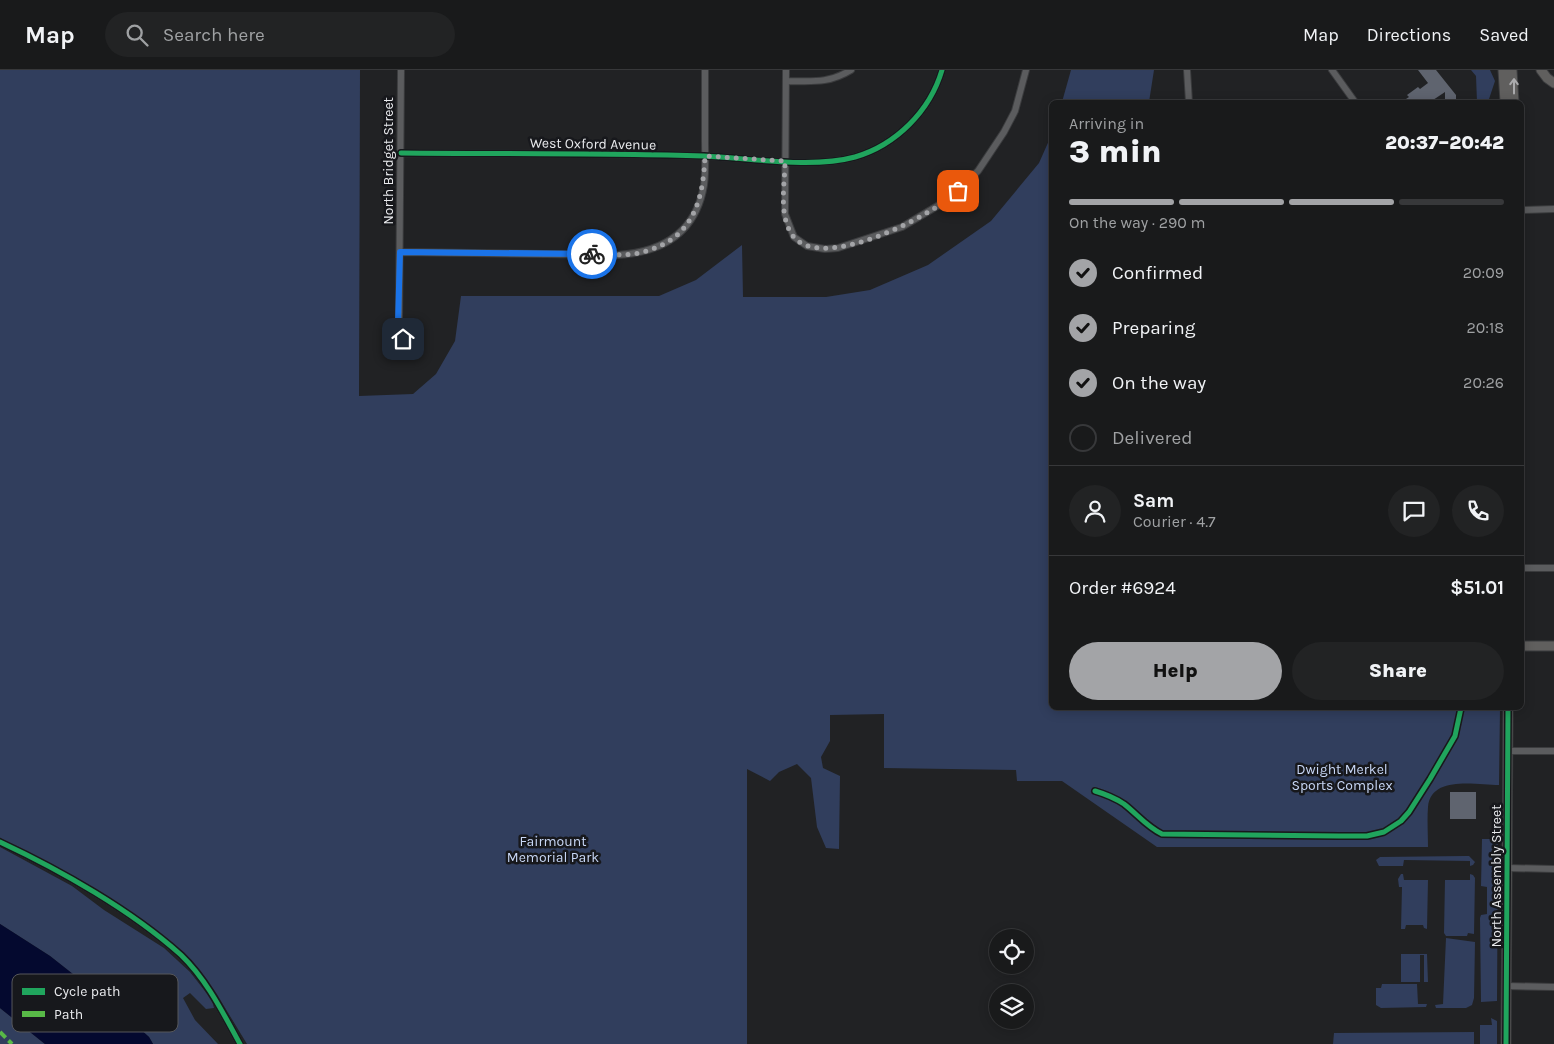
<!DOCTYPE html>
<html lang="en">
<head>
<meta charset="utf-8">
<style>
  body { margin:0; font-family:Karla,sans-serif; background:#222324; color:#f1f3f6; height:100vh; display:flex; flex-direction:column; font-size:19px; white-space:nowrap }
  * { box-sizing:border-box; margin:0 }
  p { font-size:16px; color:#9fa1a3 }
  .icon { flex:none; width:28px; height:28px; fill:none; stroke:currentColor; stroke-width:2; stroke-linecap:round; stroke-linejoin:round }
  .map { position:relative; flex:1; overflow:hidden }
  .panel { position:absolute; left:1049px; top:30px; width:475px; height:610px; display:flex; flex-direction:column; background:#191a1b; border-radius:8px; box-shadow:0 2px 12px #0003,0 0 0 1px #37383a }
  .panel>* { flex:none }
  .tools { position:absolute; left:989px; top:859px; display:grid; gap:10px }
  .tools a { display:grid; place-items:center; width:45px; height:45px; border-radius:50%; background:#191a1b; box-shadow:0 2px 12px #0003,0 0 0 1px #37383a; font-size:25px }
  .pin { position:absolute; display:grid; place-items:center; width:42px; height:42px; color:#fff; margin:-21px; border-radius:10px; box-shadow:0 2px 8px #0006 }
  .courier { position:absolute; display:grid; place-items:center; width:50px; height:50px; margin:-25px; border:4px solid #1a73e8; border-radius:50%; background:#fff; color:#222; box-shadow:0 1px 6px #0007 }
  .summary em { font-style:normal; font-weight:800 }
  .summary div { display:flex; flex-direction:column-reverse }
  .summary { display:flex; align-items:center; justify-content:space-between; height:85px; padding:0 20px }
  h1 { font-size:32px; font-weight:800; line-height:38px }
  .bar { display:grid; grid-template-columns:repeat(4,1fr); gap:8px 5px; align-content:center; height:60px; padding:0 20px }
  .bar i { height:6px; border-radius:4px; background:#37383a }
  .bar .selected { background:#a3a4a7 }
  .bar p { grid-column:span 4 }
  .line { display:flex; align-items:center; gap:12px; padding:0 20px; border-top:1px solid #37383a }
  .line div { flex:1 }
  .round { display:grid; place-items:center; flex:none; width:52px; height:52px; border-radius:26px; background:#222324 }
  ol { padding:0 20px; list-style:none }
  li { display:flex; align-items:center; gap:15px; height:55px }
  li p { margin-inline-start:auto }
  li .icon { padding:5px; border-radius:50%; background:#a3a4a7; color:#111; stroke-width:4 }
  li:last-child { color:#9fa1a3 }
  li i { width:28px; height:28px; border:2px solid #37383a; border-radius:50% }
  .cta { display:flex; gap:10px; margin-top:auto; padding:10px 20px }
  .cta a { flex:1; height:58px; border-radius:30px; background:#a3a4a7; color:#111; font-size:20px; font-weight:800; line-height:58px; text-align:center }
  .cta a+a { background:#222324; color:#f1f3f6 }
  header { display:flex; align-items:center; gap:30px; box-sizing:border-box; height:70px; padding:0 25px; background:#191a1b; border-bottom:1px solid #37383a }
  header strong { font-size:24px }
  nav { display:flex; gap:28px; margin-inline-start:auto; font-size:18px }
  .search { width:350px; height:45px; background:#222324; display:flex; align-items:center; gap:12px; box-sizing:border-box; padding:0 18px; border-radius:28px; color:#9fa1a3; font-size:19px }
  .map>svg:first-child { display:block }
</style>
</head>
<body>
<header>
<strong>Map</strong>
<div class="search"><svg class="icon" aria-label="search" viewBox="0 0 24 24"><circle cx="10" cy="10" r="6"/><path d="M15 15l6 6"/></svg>Search here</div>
<nav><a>Map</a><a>Directions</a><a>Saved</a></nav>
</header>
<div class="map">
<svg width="1554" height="974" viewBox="0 0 1554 974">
  <rect width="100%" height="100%" fill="#212224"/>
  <path fill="#313e5d" d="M0 0H360L359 326 413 324 436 304 455 271 461 226H659L696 210 742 175 743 227H826L870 220 928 195 991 151 1039 93 1051 66V638H1500L1499 715C1476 715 1431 705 1428 737 1427 750 1428 764 1428 777H1157L1062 711H1017L1016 700 884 698V644L830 645V671L821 687 823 698 840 706 839 779 826 778 817 757 811 708 797 694 779 702 770 711 747 699V974H247L216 923 184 884 95 821 55 796 0 768Z
    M1071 0H1154L1149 32H1062Z
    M1471 0H1490L1495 11 1488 32H1477L1476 6Z
    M1482 769H1498L1497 931 1481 932 1480 848 1481 845 1487 844V817L1481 816Z
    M0 777 72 816 104 840 164 878 190 902 212 930 214 938 206 939 190 923 183 928 195 950 218 974H153L149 967 121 942 50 886 0 854Z
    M1465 786H1469L1475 792 1473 795 1470 796V791L1404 790 1403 796H1379L1376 790 1380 787Z
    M1401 804H1403L1404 810H1428L1427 859 1424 858 1423 855H1406L1405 859H1401L1402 817H1399L1398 809Z
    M1470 804 1473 805 1475 808 1474 864 1468 863 1467 866H1446L1444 863 1445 810H1470Z
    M1446 868 1475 872 1474 928 1472 935 1466 938H1436L1435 935 1443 934Z
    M1401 884H1427L1428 912H1424V885H1420V912H1401Z
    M1382 914H1417L1418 934H1427L1426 937 1381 938 1376 935V918H1381Z
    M0 938 45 974H0Z
    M1491 948 1497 951V974H1480V955H1492Z
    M1474 962V974H1333L1334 963Z"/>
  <path fill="#04092f" d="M0 854 50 886 121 942 149 967 153 974H45L0 938Z"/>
  <path fill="#5f646f" d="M1418 0H1436L1456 25V32H1445V22L1430 32H1408L1406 29 1409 27 1407 25 1418 17 1420 19 1428 13Z
    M1450 722H1476V749H1450Z"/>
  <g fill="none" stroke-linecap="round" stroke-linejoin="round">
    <g stroke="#3b3c3e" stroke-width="8">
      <path id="street" d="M401 0 399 253 403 269
        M786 0 785 144 794 167 807 176 825 179 838 178 902 157 949 129 978 101 1004 62 1015 41 1026 0
        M1187 0 1189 32
        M1332 0 1355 32
        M786 11C812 11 828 14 851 0
        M401 83C502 84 603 83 704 86 750 88 811 99 855 87 896 75 930 41 942 0
        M1521 140 1554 139
        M400 182 618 185C663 182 696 162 704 115 706 100 705 84 705 69 705 46 705 23 705 0
        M1521 498H1554
        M1508 681H1554
        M1095 721C1105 724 1115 728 1124 734 1137 744 1147 757 1162 764L1339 766H1367L1384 762 1401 751 1409 742 1430 709 1455 666 1461 638
        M0 772C60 800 131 840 181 885 207 910 223 943 240 974
        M1507 798 1554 799
        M1506 916 1554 917"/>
    </g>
    <g stroke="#3b3c3e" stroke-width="11">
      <path id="secondary" d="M1503 0 1505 32
        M1512 0 1514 32
        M1541 0 1547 8 1554 13
        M1521 576H1554
        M1506 974 1508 638"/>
    </g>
    <use href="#street" stroke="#5b5c5e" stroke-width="6"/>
    <use href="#secondary" stroke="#605f5e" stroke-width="9"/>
    <path stroke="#58b947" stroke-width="4" stroke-dasharray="8 4" stroke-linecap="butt" d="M0 962 12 974"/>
    <g stroke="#17181c" stroke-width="8">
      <path id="cycleway" d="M401 83C502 84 603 83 704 86 750 88 811 99 855 87 896 75 930 41 942 0
        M1095 721C1105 724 1115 728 1124 734 1137 744 1147 757 1162 764L1339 766H1367L1384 762 1401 751 1409 742 1430 709 1455 666 1461 638
        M0 772C60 800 131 840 181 885 207 910 223 943 240 974
        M1506 974 1508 638"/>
    </g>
    <use href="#cycleway" stroke="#20a55d" stroke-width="5"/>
  </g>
  <defs><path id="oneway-shaft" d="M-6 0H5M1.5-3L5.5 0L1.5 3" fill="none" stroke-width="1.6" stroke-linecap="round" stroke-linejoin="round" transform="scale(1.25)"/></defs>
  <use stroke="#ababad" href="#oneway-shaft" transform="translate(1514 16) rotate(-90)"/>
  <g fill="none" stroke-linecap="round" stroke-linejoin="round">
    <path stroke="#a3a4a7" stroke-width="5" stroke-dasharray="0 9" d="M592 184C607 184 624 186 639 183 691 171 703 135 705 86L785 91C785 114 778 146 793 166 822 203 932 146 958 121"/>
    <path stroke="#1a73e8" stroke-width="6" d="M403 269 398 253 400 182 592 184"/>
  </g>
  <g text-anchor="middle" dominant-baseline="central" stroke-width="5" stroke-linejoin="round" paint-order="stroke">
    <g font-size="14" fill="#e9eaed" stroke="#17181c">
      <text transform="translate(593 74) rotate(1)">West Oxford Avenue</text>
      <text transform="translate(388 91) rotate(-90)">North Bridget Street</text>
      <text transform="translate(1496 806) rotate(-90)">North Assembly Street</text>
    </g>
    <g font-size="14" fill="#c8d7f6" stroke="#17181c">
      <text x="1342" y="699">Dwight Merkel<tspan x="1342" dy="16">Sports Complex</tspan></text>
      <text x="553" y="771">Fairmount<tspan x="553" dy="16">Memorial Park</tspan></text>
    </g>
  </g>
  <rect x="12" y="904" width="166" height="58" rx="8" fill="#17181c" stroke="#56575b" stroke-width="1"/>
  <rect x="22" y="918" width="23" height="7" fill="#20a55d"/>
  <rect x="22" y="941" width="23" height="6" fill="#58b947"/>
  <g font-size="14" fill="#e9eaed">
    <text x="54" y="926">Cycle path</text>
    <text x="54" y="949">Path</text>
  </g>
</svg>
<div class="tools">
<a><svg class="icon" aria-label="locate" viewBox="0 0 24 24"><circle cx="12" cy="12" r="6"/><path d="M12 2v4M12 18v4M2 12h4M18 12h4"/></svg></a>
<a><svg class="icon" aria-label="layers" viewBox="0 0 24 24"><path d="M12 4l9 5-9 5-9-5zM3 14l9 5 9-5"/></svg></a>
</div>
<div class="pin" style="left:958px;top:121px;background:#ea580c"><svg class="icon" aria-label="bag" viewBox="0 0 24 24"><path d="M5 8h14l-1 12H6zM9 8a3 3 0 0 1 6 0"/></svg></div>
<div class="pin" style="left:403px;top:269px;background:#1f2937"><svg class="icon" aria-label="home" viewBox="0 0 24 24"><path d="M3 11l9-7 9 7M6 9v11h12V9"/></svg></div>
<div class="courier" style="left:592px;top:184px"><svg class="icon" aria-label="bike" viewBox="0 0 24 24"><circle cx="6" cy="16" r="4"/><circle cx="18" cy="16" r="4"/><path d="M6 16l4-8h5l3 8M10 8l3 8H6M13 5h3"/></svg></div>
<section class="panel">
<div class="summary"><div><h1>3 min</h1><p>Arriving in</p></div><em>20:37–20:42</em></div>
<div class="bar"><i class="selected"></i><i class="selected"></i><i class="selected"></i><i></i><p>On the way · 290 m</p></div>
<ol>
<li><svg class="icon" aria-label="check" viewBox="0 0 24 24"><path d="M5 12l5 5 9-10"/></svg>Confirmed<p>20:09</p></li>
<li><svg class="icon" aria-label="check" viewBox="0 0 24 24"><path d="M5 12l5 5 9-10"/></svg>Preparing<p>20:18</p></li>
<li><svg class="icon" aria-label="check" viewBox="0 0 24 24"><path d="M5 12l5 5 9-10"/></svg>On the way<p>20:26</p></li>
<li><i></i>Delivered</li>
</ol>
<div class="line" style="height:90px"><a class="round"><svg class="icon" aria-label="person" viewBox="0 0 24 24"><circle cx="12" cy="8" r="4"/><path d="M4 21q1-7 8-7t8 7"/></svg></a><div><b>Sam</b><p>Courier · 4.7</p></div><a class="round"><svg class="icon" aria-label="chat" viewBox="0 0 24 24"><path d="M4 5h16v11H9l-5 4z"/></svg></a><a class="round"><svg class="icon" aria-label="phone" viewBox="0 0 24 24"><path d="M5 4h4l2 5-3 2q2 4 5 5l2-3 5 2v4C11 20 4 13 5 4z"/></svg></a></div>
<div class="line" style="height:65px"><div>Order #6924</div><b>$51.01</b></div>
<div class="cta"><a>Help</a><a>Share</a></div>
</section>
</div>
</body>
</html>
